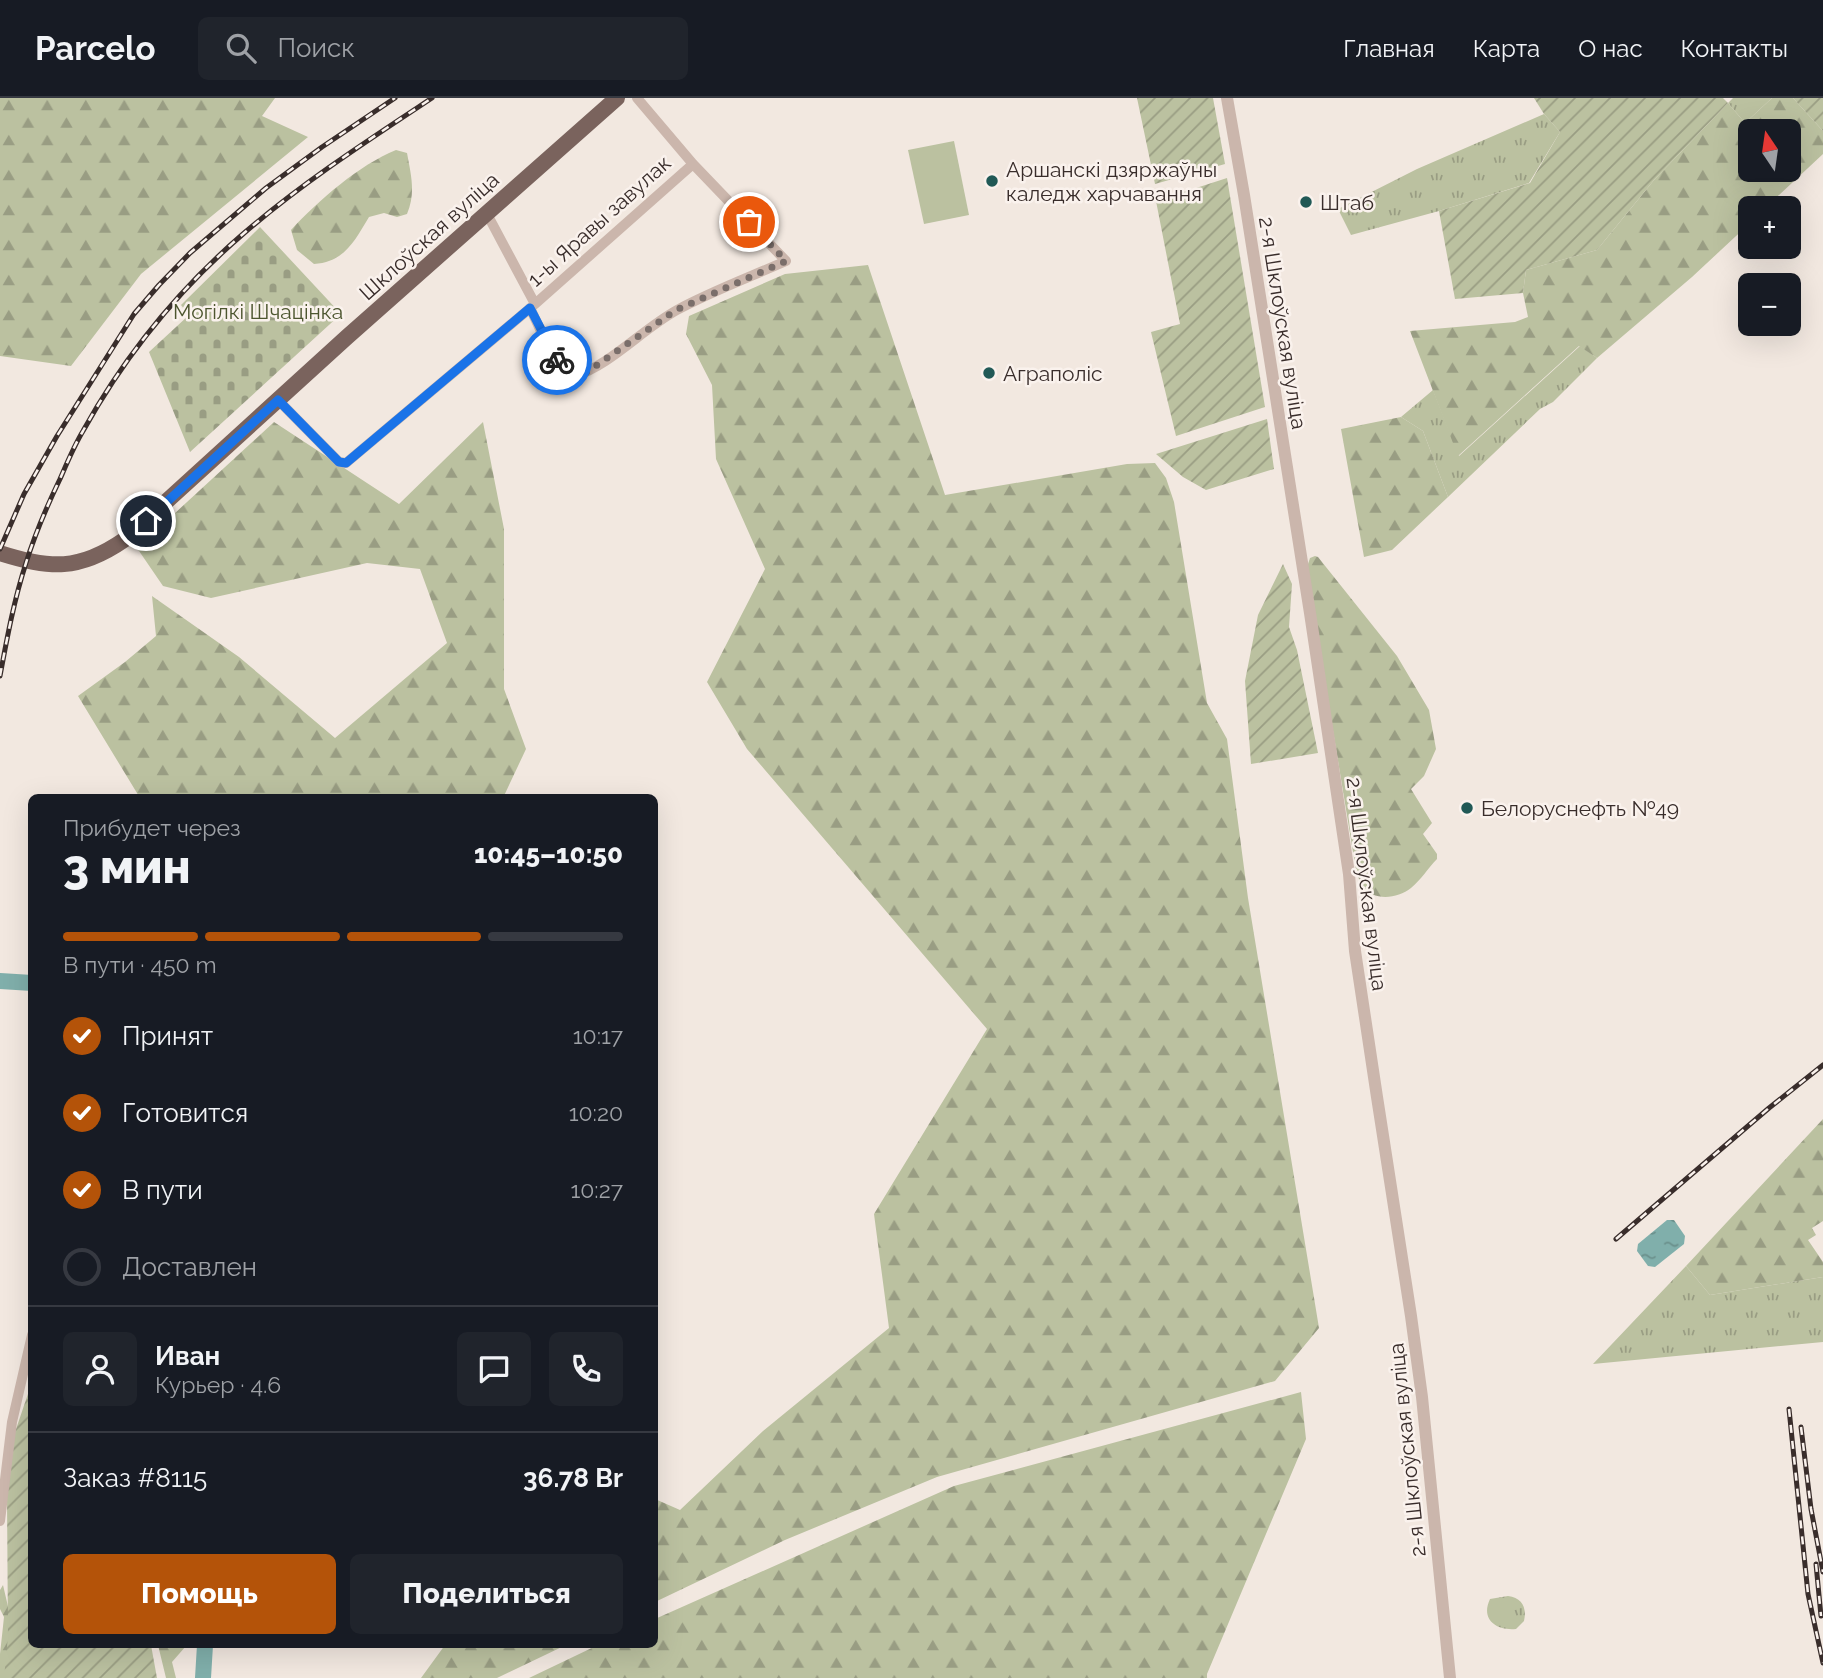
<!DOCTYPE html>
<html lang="ru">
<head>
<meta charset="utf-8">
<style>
  body { margin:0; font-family:Raleway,sans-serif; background:#20242c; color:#f1f3f6; height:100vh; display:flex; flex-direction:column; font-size:26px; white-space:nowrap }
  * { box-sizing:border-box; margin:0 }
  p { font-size:23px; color:#9ea1a6 }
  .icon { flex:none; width:38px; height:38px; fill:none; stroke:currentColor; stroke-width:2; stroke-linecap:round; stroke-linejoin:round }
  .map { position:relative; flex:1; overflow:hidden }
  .sheet { position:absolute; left:28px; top:696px; width:630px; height:854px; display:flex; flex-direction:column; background:#171b24; border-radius:10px; box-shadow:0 7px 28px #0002 }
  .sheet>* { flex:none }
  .needle { width:46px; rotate:347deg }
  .tools { position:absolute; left:1738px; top:21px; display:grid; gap:14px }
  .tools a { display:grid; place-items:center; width:63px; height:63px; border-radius:10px; background:#171b24; box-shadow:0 7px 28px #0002; font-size:35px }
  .pin { position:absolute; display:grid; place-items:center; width:60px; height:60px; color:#fff; margin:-30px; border:4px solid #fff; border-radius:50%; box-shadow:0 2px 7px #0007 }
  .courier { position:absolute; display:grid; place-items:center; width:70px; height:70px; margin:-35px; border:5px solid #1a73e8; border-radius:50%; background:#fff; color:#222; box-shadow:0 2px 9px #0007 }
  .head em { font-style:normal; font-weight:800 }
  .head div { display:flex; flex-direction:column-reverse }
  .head { display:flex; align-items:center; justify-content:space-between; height:119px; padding:0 35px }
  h1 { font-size:46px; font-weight:800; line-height:52px }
  .bar { display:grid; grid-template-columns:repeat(4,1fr); gap:10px 7px; align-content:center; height:84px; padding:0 35px }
  .bar i { height:9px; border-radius:5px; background:#363941 }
  .bar .current { background:#b45309 }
  .bar p { grid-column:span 4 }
  .line { display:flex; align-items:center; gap:18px; padding:0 35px; border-top:2px solid #363941 }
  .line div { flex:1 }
  .round { display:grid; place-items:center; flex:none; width:74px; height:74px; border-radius:10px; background:#20242c }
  ol { padding:0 35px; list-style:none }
  li { display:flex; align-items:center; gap:21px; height:77px }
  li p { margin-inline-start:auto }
  li .icon { padding:7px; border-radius:50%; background:#b45309; color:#fff; stroke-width:4 }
  li:last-child { color:#9ea1a6 }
  li i { width:38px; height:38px; border:4px solid #363941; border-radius:50% }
  .cta { display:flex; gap:14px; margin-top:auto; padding:14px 35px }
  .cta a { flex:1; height:80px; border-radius:10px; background:#b45309; color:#fff; font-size:28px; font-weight:800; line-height:80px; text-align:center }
  .cta a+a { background:#20242c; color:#f1f3f6 }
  header { display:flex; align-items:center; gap:42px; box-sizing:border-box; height:98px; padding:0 35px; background:#171b24; border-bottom:2px solid #363941 }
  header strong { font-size:33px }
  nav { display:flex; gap:38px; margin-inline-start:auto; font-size:24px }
  .search { width:490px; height:63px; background:#20242c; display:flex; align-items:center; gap:18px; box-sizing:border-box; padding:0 24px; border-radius:10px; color:#9ea1a6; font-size:26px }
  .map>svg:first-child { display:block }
</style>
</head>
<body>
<header>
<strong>Parcelo</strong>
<div class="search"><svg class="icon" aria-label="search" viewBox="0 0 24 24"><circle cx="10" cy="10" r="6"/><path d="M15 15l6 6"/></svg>Поиск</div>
<nav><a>Главная</a><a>Карта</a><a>О нас</a><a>Контакты</a></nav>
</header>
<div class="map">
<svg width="1823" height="1580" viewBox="0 0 1823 1580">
  <defs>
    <pattern id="grass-tufts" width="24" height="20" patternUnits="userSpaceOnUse" patternTransform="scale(1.75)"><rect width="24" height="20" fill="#bbc1a0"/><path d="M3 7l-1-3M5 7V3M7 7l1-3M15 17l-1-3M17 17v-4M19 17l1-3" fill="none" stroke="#999d83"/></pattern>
    <pattern id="forest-firs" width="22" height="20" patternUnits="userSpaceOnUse" patternTransform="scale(1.75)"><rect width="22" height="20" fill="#bbc1a0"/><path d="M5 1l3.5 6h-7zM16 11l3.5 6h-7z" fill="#999d83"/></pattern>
    <pattern id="cemetery-stones" width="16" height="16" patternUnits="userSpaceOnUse" patternTransform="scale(1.75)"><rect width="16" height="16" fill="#bbc1a0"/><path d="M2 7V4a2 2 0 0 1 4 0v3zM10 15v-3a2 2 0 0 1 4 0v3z" fill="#999d83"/></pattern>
    <pattern id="garden-furrows" width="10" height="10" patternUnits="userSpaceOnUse" patternTransform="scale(1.75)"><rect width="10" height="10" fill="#bbc1a0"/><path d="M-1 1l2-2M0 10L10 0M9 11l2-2" fill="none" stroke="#999d83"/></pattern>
    <pattern id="water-ripples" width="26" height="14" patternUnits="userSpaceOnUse" patternTransform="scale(1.75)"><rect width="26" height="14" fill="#80afab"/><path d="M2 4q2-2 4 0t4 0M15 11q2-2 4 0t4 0" fill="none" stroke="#6a8f8b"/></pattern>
  </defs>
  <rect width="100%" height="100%" fill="#f2e8e0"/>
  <path fill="url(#grass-tufts)" d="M1733 0H1772L1745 25 1728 5Z
    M1544 16 1560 34 1529 85 1439 113 1351 137 1338 111 1417 71Z
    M1580 248 1597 260 1553 304 1540 311 1448 399 1423 333 1401 319 1433 292 1459 358Z
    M1686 1168 1710 1197 1823 1179V1244L1593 1266Z
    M1508 1498C1522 1500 1527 1509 1524 1523L1516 1531C1497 1533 1480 1522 1490 1501Z"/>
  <path fill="url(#forest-firs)" fill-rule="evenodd" d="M0 0H275L262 18 308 39 141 176 71 268 0 258Z
    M1772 0H1793L1823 33V56L1765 110H1750V125L1692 179 1597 260 1579 248 1458 358 1410 233 1515 224 1528 219 1523 195 1526 172 1597 152 1654 82 1728 5 1745 25ZM1750 33H1788V72H1750Z
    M396 52 407 55C411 77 416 95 407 116L397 119 384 115 369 119C355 142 345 164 314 166L297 152 291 132C319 102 359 67 396 52Z
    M868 167 945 397 1127 366 1155 365 1166 380 1174 404 1207 605 1227 641 1248 800 1319 1230 1275 1283 937 1379 785 1442 655 1504V1401L680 1412 763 1333 889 1230 874 1116 987 931 747 651 707 584 765 471 716 361 712 287 686 236 689 218 785 176Z
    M1401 319 1423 333 1448 399 1392 452 1364 459 1341 331Z
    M274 324 399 406 483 324 504 431V591L526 651 503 700H140L78 598 125 564 156 538 152 498 239 559 335 640 447 545 420 471 367 465 211 500 163 488 137 450Z
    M1315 458 1318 459 1397 558 1429 612 1436 651 1424 678 1411 691 1432 725 1423 736 1437 756V761C1428 770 1421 782 1411 790 1397 801 1373 804 1362 787 1359 783 1358 777 1356 772L1307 475 1308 466 1310 460Z
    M1823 1021V1123L1812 1130 1816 1137 1808 1142 1823 1164V1179L1710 1197 1686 1168Z
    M1301 1294 1306 1341 1207 1576V1580H529L598 1547H654L655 1521 954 1388Z
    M3 1487 13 1530 8 1580H0V1556L4 1519 0 1511V1492Z
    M158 1547H184L186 1548 172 1564 176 1580H166Z
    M445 1547H566L497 1580H421Z"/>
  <path fill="url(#cemetery-stones)" d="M260 129 341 216 190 354 149 254 189 217 181 207Z"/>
  <path fill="#bbc1a0" d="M954 43 969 117 924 126 908 52Z"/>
  <path fill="url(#garden-furrows)" d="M1137 0H1213L1225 66 1155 86Z
    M1534 0H1723L1728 5 1654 82 1597 152 1526 172 1523 195 1455 201 1439 113 1530 85 1560 34 1544 16Z
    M1793 0H1823V33Z
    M1227 80 1265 309 1176 338 1151 234 1180 226 1156 103Z
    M1267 321 1274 371 1206 392 1183 379 1156 356Z
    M1283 466 1292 486 1289 529 1297 552 1318 655 1251 666 1245 583 1258 517Z
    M31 1287 32 1547H151L157 1580H4L8 1538 7 1399 14 1337Z"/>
  <path fill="url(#water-ripples)" d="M1667 1122H1674L1685 1138 1684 1146 1655 1169 1648 1168 1637 1153 1638 1146Z"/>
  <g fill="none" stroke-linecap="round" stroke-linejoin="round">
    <path stroke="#80afab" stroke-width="16" d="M0 883 32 885
      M203 1580 205 1547"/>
    <path stroke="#cbb6ac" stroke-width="10" d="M486 114 535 206
      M530 210C542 234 551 261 573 279 612 266 641 232 677 212 712 193 750 179 786 163L693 66 637 0
      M278 302 339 364 346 365 535 206 693 66
      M0 1423 12 1324 32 1237"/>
    <path stroke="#cbb6ac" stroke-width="12" d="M1227 0 1244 97 1310 515 1349 776 1355 853 1377 999 1411 1218 1422 1299 1450 1580"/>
    <path stroke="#7a635d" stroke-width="16" d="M0 455C50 471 79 473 124 442L347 239 617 0"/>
    <g stroke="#392d2b" stroke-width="5">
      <path id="rail" d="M0 451 24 396 57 338 134 216 159 187 190 155 266 90 322 49 395 0
        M0 578C7 540 14 502 26 465 35 436 47 408 60 381 67 365 74 348 83 333 124 259 178 192 243 136 302 85 367 43 432 0
        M1616 1141 1769 1010 1823 967
        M1789 1311 1808 1496 1823 1565
        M1801 1329 1811 1411 1823 1474
        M1816 1466 1821 1518"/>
    </g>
    <use href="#rail" stroke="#faf2ed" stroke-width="2.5" stroke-dasharray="8" stroke-linecap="butt"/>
  </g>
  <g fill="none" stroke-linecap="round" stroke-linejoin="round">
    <path stroke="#7a6e6a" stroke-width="7" stroke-dasharray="0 12.6" d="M557 262 563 271 573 279 587 274 676 212 786 163 749 124"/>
    <path stroke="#1a73e8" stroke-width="9" d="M146 423 278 302 339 364 346 365 530 210 557 262"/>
  </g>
  <g fill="#215956" stroke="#faf2ed" stroke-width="2.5">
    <circle cx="992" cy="83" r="7"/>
    <circle cx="1306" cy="104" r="7"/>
    <circle cx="989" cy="275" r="7"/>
    <circle cx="1467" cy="710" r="7"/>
  </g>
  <g text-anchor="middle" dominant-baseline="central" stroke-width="5" stroke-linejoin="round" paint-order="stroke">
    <g font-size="21" fill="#392d2b" stroke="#faf2ed" text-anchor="start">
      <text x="1006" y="71">Аршанскі дзяржаўны<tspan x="1006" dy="24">каледж харчавання</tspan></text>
      <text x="1320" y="104">Штаб</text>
      <text x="1003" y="275">Аграполіс</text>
      <text x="1481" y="710">Белоруснефть №49</text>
    </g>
    <g font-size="21" fill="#392d2b" stroke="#faf2ed">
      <text transform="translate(599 123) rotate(-42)">1-ы Яравы завулак</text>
      <text transform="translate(429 138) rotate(-42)">Шклоўская вуліца</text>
      <text transform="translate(1283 225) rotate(81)">2-я Шклоўская вуліца</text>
      <text transform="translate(1367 786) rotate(83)">2-я Шклоўская вуліца</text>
      <text transform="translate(1407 1352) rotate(-96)">2-я Шклоўская вуліца</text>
    </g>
    <g font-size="21" fill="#4d562f" stroke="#faf2ed">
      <text x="258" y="213">Могілкі Шчацінка</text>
    </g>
  </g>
</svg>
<div class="tools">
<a><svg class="needle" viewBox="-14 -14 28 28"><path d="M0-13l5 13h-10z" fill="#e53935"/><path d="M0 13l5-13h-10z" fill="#9ea1a6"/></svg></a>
<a>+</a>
<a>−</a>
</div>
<div class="pin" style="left:749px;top:124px;background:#ea580c"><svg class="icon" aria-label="bag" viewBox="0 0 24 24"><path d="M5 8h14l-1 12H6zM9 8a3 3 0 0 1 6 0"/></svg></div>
<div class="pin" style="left:146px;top:423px;background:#1f2937"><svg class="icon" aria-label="home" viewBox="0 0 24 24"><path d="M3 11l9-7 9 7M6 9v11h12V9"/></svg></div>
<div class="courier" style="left:557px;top:262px"><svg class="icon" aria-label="bike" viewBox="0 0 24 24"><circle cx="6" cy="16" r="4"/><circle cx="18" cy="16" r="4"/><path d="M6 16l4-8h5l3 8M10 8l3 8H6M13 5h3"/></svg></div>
<section class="sheet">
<div class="head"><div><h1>3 мин</h1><p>Прибудет через</p></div><em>10:45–10:50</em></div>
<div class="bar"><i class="current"></i><i class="current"></i><i class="current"></i><i></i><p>В пути · 450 m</p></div>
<ol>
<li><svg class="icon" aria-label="check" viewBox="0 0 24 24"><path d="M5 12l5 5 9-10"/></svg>Принят<p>10:17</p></li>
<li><svg class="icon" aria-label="check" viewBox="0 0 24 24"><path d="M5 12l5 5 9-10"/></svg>Готовится<p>10:20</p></li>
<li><svg class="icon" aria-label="check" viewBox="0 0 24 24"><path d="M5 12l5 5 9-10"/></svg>В пути<p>10:27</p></li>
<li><i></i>Доставлен</li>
</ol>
<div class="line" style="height:126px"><a class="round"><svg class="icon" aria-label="person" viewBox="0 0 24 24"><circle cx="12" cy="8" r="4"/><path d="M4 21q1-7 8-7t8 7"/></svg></a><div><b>Иван</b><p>Курьер · 4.6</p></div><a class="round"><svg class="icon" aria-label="chat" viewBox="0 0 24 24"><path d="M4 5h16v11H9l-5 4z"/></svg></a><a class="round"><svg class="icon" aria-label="phone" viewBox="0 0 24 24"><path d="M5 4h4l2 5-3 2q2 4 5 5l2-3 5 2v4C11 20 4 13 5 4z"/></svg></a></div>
<div class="line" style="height:91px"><div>Заказ #8115</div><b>36.78 Br</b></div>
<div class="cta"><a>Помощь</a><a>Поделиться</a></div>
</section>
</div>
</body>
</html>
